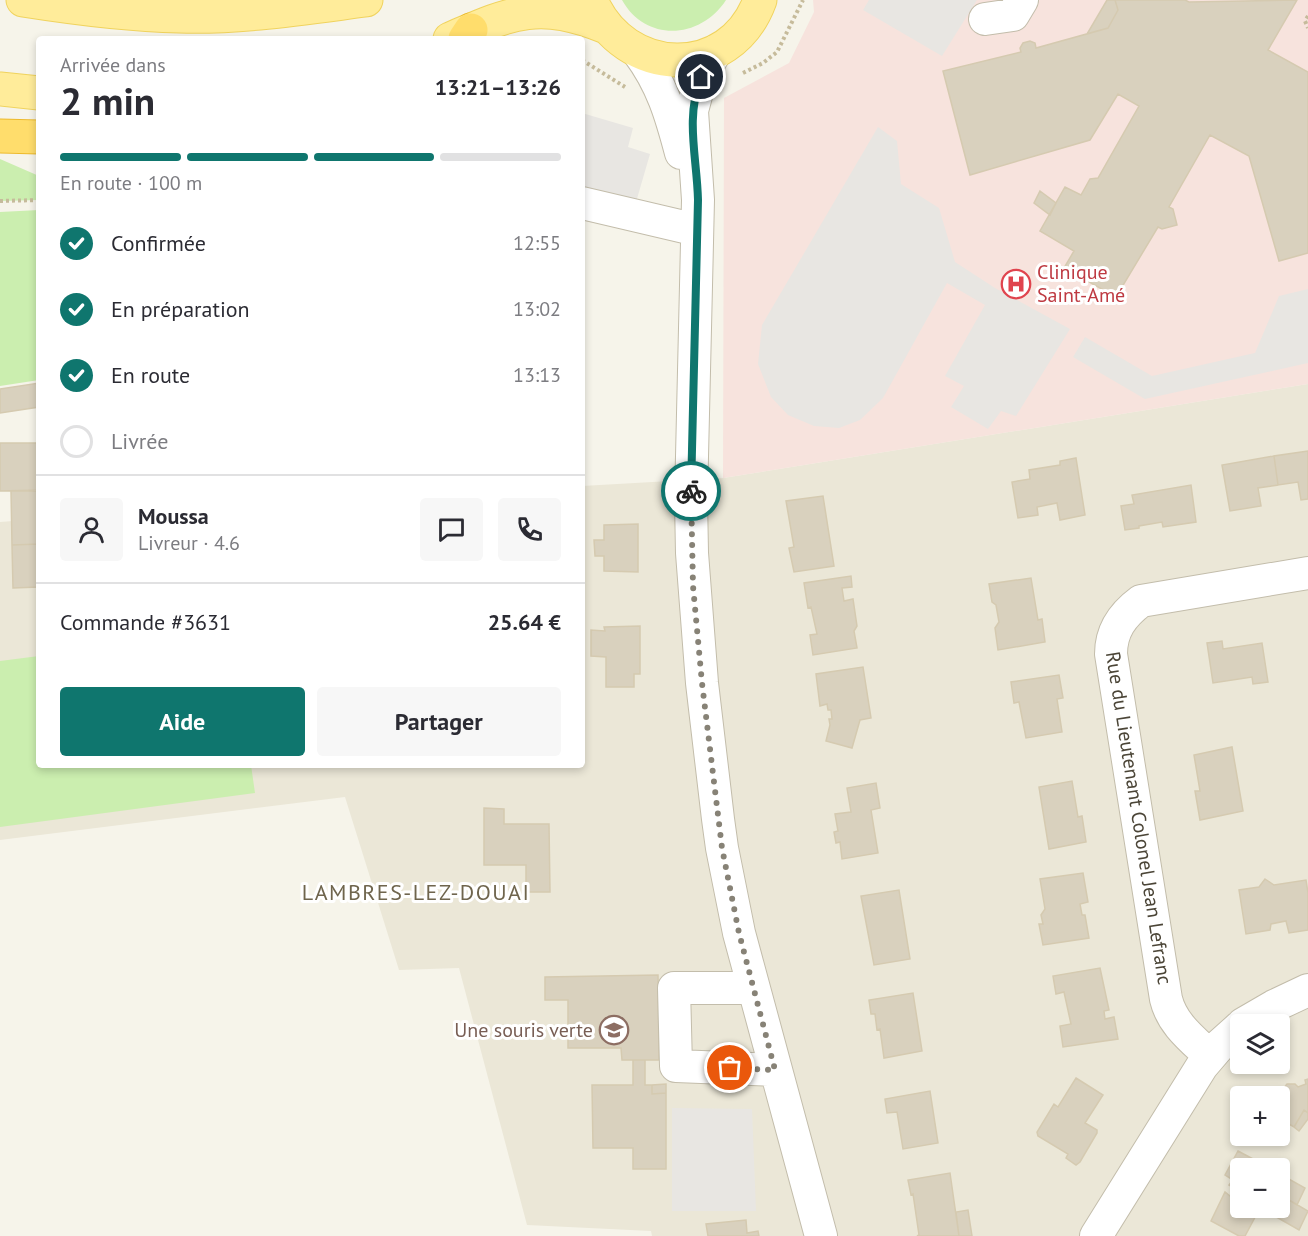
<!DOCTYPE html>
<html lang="fr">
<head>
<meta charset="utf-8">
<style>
  body { margin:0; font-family:"PT Sans",sans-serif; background:#f7f7f7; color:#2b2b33; height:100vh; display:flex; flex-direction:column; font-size:22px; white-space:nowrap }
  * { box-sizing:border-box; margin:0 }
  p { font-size:20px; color:#7c7c81 }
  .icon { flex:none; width:33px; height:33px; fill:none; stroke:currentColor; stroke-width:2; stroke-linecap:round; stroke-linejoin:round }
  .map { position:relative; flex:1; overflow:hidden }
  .details { position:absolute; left:36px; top:36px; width:549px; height:732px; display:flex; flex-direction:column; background:#fff; border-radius:6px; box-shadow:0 3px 9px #0003 }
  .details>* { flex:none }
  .tools { position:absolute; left:1230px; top:1014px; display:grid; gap:12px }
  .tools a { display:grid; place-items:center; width:60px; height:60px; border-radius:6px; background:#fff; box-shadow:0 3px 9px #0003; font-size:30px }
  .pin { position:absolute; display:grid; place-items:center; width:51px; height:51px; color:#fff; margin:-26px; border:3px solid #fff; border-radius:50%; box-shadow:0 2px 6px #0007 }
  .courier { position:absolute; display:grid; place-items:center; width:60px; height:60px; margin:-30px; border:4px solid #0f766e; border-radius:50%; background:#fff; color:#222; box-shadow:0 2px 8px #0007 }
  .headline em { font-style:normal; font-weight:700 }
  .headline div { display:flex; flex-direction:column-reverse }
  .headline { display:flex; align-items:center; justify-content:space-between; height:102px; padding:0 24px }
  h1 { font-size:39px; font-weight:700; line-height:45px }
  .bar { display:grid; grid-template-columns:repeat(4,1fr); gap:9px 6px; align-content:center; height:72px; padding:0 24px }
  .bar i { height:8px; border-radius:4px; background:#e1e1e2 }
  .bar .on { background:#0f766e }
  .bar p { grid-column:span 4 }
  .line { display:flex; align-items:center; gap:15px; padding:0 24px; border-top:2px solid #e1e1e2 }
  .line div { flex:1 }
  .round { display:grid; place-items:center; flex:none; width:63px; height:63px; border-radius:6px; background:#f7f7f7 }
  ol { padding:0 24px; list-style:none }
  li { display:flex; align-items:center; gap:18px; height:66px }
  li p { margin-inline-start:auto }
  li .icon { padding:6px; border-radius:50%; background:#0f766e; color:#fff; stroke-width:4 }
  li:last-child { color:#7c7c81 }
  li i { width:33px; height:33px; border:3px solid #e1e1e2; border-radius:50% }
  .cta { display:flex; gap:12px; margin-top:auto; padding:12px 24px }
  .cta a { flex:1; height:69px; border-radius:6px; background:#0f766e; color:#fff; font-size:24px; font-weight:700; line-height:69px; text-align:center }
  .cta a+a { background:#f7f7f7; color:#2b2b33 }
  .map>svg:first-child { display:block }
</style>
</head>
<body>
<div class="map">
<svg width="1308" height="1236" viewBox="0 0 1308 1236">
  <rect width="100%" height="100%" fill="#f6f4ea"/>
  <path fill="#ebe7d7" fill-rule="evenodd" d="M1308 384V1236H652L651 1231 527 1225 459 968 399 970 345 797 0 840V522L39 519V765H582V486L723 478ZM1240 1024H1280V1064H1240ZM1240 1096H1280V1136H1240ZM1240 1168H1280V1208H1240Z"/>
  <path fill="#f7e3dd" d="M813 0H1308V384L723 478 724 98 789 63 814 12Z"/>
  <path fill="#cbeeaf" d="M622 0H726C701 39 646 43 622 0Z
    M0 159 39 176V200L0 201Z
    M39 210V380L0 386V212Z
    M39 656V765H251L255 793 0 827V661Z"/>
  <path fill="#e8e6e2" d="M869 0H977L942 56 863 10Z
    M582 113 633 128 628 147 650 154 634 209 582 193Z
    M878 127 897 141 901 184 939 208 955 262 995 288 1070 329 1016 416 1001 411 988 429 951 407 964 386 945 376 985 305 947 283 883 398 860 420 839 428 814 426 788 415 771 397 758 364 762 325Z
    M1308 289V363L1145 399 1073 357 1085 337 1152 376 1255 353 1279 296Z
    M672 1108 752 1109 756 1211H672Z"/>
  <path fill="#d9d1be" stroke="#d5cab0" stroke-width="1.5" d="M1107 0H1115L1118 10 1108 28 1087 34Z
    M1115 0H1185L1189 2 1297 0 1268 50 1308 72V253L1279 261 1249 156 1210 135 1169 207 1173 209 1177 225 1162 229 1158 227 1116 297 1064 268 1074 251 1040 231 1065 187 1081 195 1090 179 1098 178 1139 106 1118 94 1090 140 970 175 943 71 1021 52 1020 48 1023 43 1030 41 1035 43 1036 48 1108 28 1118 10Z
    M1040 191 1056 203 1050 215 1034 203Z
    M39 383V407L0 413V389Z
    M0 443H39V490L0 491Z
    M1308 451V499L1301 500 1298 482 1278 485 1274 456Z
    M1274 456 1278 485 1258 488 1261 506 1230 511 1222 465Z
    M1076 458 1085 515 1060 520 1057 503 1037 507 1038 515 1018 518 1012 482 1030 479 1029 470 1060 465V461Z
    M1191 485 1196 522 1163 527 1162 522 1139 526V528L1125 530 1121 506 1134 504 1132 495Z
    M11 491H39V544L12 545Z
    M823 496 834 566 794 572 789 548 794 547 786 501Z
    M638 524V572L604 571V556H595L594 540H604V525Z
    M39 544V587L13 588 12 545Z
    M851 576 852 587 842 588 844 601 853 599 857 626 854 631 857 648 813 655 810 635 817 634 811 607 808 608 804 583Z
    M1031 578 1038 620 1042 619 1045 642 998 650 995 628 999 622 996 605 992 602 989 584Z
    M640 626V674H634V687H606V657L591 656V630L605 631 604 627Z
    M1222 641 1223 649 1262 643 1268 682 1253 684 1252 677 1213 683 1207 643Z
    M863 667 871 718 860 720 852 748 826 741 830 725 829 719H832L831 710H828L827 704 820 706 816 674Z
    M1059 675 1063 698 1057 699 1062 732 1026 738 1019 702 1014 703 1011 682Z
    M1232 747 1243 811 1200 820 1195 791H1200L1194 755Z
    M1072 781 1078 817 1082 816 1086 842 1049 849 1039 787Z
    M876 783 880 808 871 810 878 853 842 859 840 842 836 843 834 832 838 831 835 814 851 812 847 788Z
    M484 808 504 809V824H549L550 892H526V865H484Z
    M1083 873 1088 902 1080 904 1082 915H1085L1089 938 1043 945 1039 924H1043L1041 915 1045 909 1040 879Z
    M1265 879 1274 885 1306 880 1308 893V930L1289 933 1286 921 1271 924 1270 930 1246 934 1239 890 1259 887Z
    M899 890 910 959 874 965 861 896Z
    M1100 968 1109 1010 1104 1011 1105 1019 1114 1017 1118 1039 1063 1047 1060 1026 1071 1024 1064 992 1056 994 1053 976Z
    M658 975 659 1060H622L621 1048H568V1000H545V977Z
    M913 993 922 1051 884 1058 880 1029 877 1030 875 1014H871L869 1000Z
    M633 1060H645V1085H652V1094L666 1093V1169H633V1148H593L592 1085H633Z
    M1076 1078 1103 1095 1085 1123 1097 1130V1133L1080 1162 1076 1165 1066 1158 1068 1154 1038 1136 1037 1132 1054 1104 1058 1107Z
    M1308 1079V1113L1304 1110 1294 1127 1280 1119 1278 1096 1287 1084H1295L1298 1087 1306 1084 1305 1080Z
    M666 1084V1093L652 1094V1085Z
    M930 1091 938 1143 903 1149 897 1112 887 1113 885 1099Z
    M1304 1110 1308 1113V1119L1299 1131 1294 1127Z
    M1238 1151 1270 1168H1240V1208H1280V1174L1305 1188 1297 1205 1289 1200 1278 1218 1260 1208 1245 1236H1239L1211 1221 1225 1192 1230 1196 1234 1188 1229 1185 1233 1180 1225 1175Z
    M950 1173 959 1236H917L919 1235 913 1194 911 1195 908 1180Z
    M1289 1200 1308 1211 1299 1230 1278 1218Z
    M968 1210 972 1236H959L956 1212Z
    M746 1220 747 1233 758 1231 759 1236H708L706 1224Z"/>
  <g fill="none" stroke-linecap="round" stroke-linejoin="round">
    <g stroke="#c3bdab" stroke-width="34">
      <path id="minor" d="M985 19 1013 15 1022 0
        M716 51 701 77 692 111 698 200 691 499 692 553 702 683 718 819 722 848 739 933 821 1236
        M638 52C662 84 671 115 681 153
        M582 203 697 230
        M753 988H674L676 1066 775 1070
        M1243 1024 1274 1006 1308 990
        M1210 1056C1192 1039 1172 1024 1166 999L1111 654C1111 631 1122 615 1141 601L1308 573
        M1096 1236 1202 1066 1220 1045 1240 1027"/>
    </g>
    <g stroke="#f0d35e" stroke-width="35">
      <path id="major" d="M23 0C74 8 127 15 179 16 241 18 304 8 366 0
        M591 0C624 78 730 82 760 0
        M450 39C513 12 539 0 606 27
        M0 89 39 93"/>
    </g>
    <g stroke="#edba2d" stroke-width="35">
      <path id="highway" d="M465 39 471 30
        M0 136 39 137"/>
    </g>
    <path stroke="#c6bb9b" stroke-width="4" stroke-dasharray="3 3" stroke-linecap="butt" d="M1308 16 1305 21 1308 28
      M582 60 625 87
      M743 73 763 63 777 52 803 0
      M0 201 39 200"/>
    <use href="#minor" stroke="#fff" stroke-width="32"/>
    <use href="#major" stroke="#ffec9a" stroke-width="33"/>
    <use href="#highway" stroke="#ffdd6c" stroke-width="33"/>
  </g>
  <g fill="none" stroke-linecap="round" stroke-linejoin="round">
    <path stroke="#878276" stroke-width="6" stroke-dasharray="0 10.8" d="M691 491 693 586 702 683 722 848 739 933 775 1070 730 1068"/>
    <path stroke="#0f766e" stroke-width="8" d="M691 491 698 200C697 157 685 119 701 77"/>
  </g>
  <defs>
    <g id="hospital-ring" transform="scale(1.5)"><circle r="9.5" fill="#fff" stroke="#e0444e" stroke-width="1.5"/><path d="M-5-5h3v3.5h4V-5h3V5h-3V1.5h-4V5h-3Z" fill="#e0444e"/></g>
    <g id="school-ring" transform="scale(1.5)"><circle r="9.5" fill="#fff" stroke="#8d6e63" stroke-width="1.5"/><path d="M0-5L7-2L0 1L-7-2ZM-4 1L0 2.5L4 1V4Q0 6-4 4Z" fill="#8d6e63"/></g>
  </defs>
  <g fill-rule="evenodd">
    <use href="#hospital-ring" x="1016" y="284"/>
    <use href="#school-ring" x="614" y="1030"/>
  </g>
  <g text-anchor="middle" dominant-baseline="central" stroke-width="6" stroke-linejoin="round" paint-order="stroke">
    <g font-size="20" fill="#be3a42" stroke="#fff" text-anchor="start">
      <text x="1037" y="272">Clinique<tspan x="1037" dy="23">Saint-Amé</tspan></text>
    </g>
    <g font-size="20" fill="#4b4537" stroke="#fff">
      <text transform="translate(1139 818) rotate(81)">Rue du Lieutenant Colonel Jean Lefranc</text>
    </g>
    <g font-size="20" fill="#785e54" stroke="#fff" text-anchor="end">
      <text x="593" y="1030">Une souris verte</text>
    </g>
    <g font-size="22" letter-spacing="1.5" fill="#6f654d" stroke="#fff">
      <text x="416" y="892">LAMBRES-LEZ-DOUAI</text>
    </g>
  </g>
</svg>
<div class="tools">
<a><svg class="icon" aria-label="layers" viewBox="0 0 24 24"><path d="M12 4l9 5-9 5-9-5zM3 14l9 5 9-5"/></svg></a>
<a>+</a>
<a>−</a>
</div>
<div class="pin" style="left:730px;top:1068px;background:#ea580c"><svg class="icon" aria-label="bag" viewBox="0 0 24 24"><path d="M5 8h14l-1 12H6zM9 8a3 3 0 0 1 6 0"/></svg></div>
<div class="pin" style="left:701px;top:77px;background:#1f2937"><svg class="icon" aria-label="home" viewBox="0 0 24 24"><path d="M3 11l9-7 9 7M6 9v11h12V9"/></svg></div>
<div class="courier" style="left:691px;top:491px"><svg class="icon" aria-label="bike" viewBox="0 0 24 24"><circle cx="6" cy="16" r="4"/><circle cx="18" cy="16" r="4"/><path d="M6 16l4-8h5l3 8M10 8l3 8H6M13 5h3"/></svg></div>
<section class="details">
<div class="headline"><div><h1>2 min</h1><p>Arrivée dans</p></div><em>13:21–13:26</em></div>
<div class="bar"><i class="on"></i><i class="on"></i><i class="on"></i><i></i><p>En route · 100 m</p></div>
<ol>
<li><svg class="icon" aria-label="check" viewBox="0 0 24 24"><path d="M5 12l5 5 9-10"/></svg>Confirmée<p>12:55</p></li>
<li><svg class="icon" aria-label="check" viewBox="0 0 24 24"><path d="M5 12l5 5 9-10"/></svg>En préparation<p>13:02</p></li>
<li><svg class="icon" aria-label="check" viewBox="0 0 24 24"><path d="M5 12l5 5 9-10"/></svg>En route<p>13:13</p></li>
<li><i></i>Livrée</li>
</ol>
<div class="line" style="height:108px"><a class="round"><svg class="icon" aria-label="person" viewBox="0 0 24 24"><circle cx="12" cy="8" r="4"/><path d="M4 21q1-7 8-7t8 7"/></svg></a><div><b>Moussa</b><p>Livreur · 4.6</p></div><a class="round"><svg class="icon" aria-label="chat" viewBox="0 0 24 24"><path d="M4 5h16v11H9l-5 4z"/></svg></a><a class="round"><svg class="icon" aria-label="phone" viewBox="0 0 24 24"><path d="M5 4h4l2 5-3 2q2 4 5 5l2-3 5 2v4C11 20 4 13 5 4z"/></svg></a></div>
<div class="line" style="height:78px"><div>Commande #3631</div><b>25.64 €</b></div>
<div class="cta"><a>Aide</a><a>Partager</a></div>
</section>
</div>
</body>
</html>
